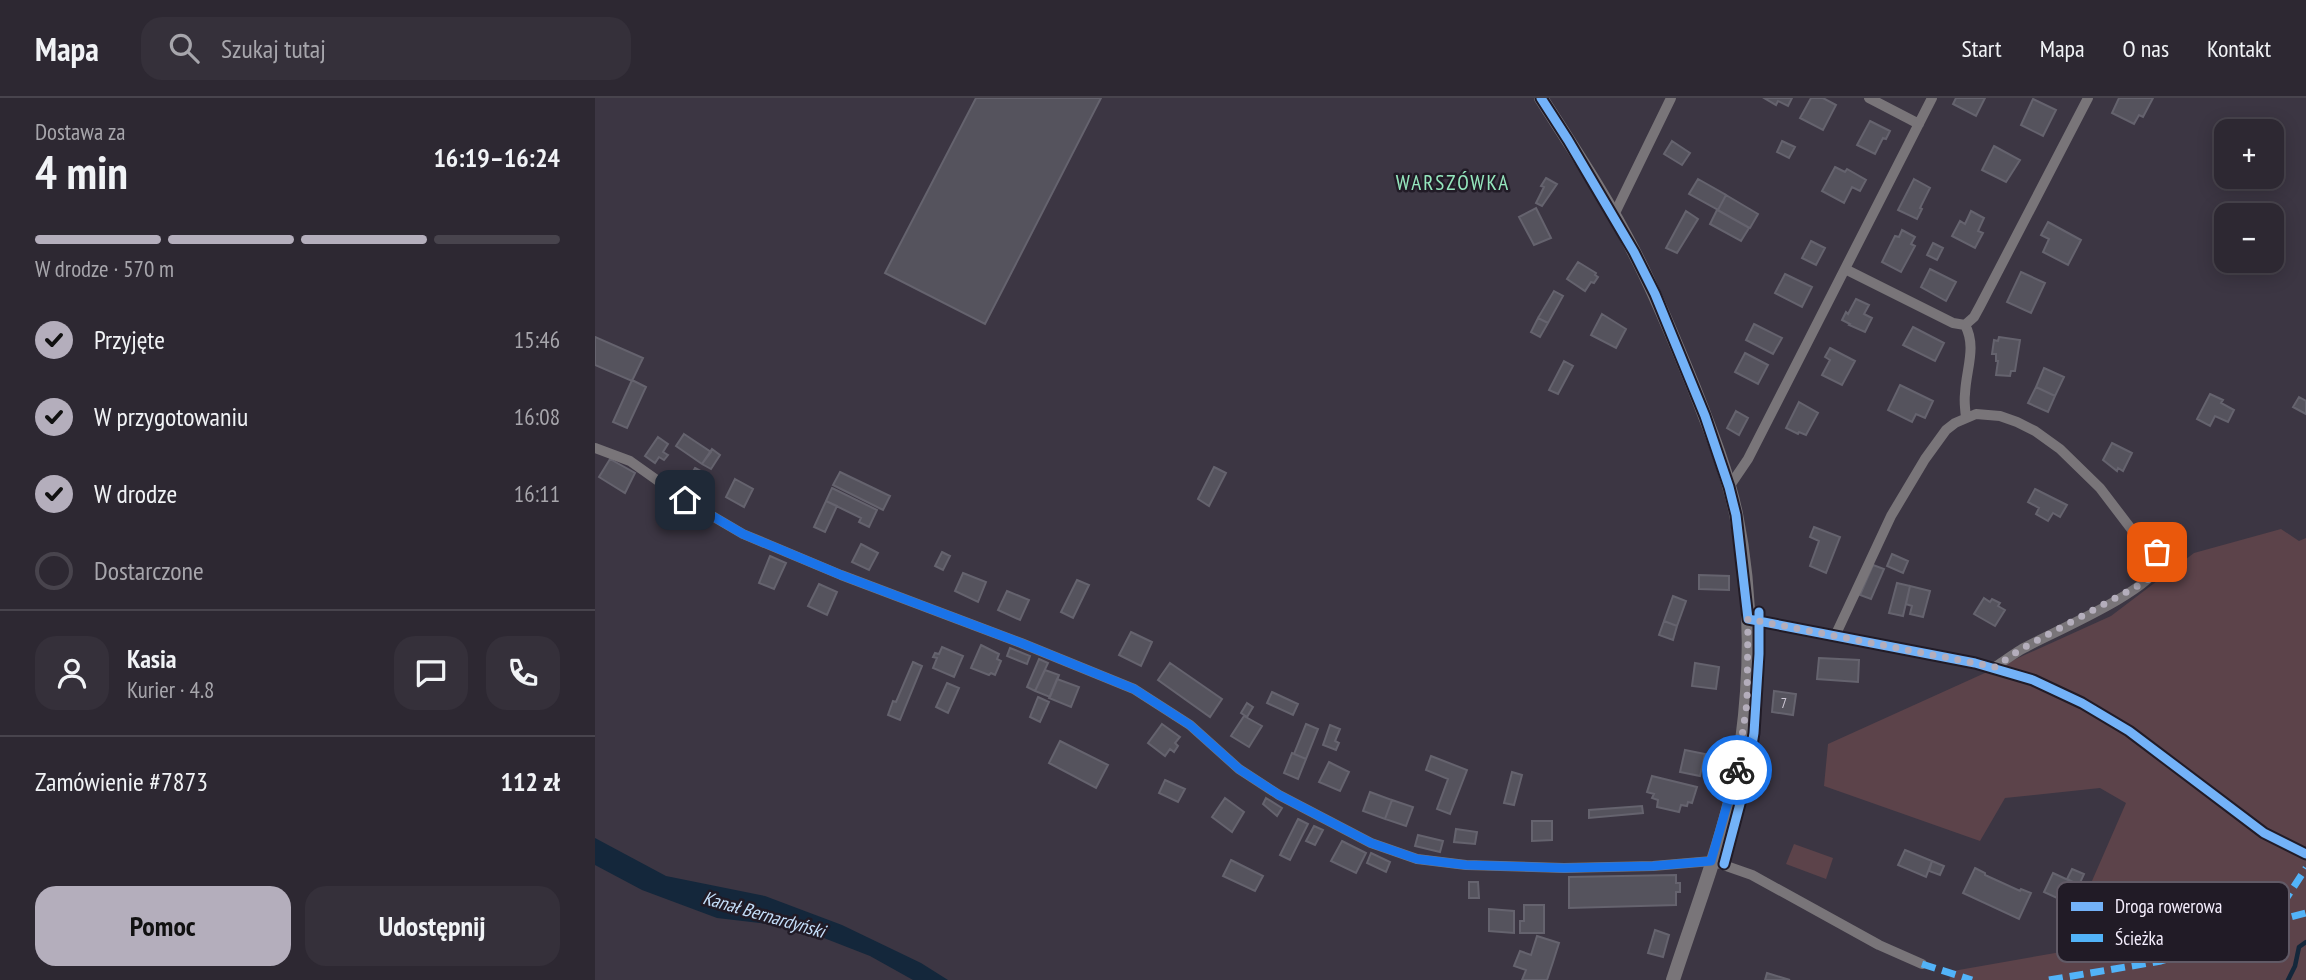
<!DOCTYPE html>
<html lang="pl">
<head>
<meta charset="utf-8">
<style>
  body { margin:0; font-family:"PT Sans Narrow",sans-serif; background:#35303a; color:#f1f3f6; height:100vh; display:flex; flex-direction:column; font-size:26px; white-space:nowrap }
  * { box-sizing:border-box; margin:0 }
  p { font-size:23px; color:#a7a6ac }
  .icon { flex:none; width:38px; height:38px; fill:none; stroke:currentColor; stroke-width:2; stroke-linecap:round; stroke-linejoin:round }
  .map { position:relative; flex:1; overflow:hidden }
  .details { display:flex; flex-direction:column; background:#2d2832; width:595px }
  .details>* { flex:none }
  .buttons { position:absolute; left:1619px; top:21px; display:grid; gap:14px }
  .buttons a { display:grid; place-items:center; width:70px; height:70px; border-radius:14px; background:#2d2832; box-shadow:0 4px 18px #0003,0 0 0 2px #48444d; font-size:35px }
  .pin { position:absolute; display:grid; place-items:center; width:60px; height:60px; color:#fff; margin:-30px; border-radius:14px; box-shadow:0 4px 10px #0006 }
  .courier { position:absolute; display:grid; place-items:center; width:70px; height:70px; margin:-35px; border:5px solid #1a73e8; border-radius:50%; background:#fff; color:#222; box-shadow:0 2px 9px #0007 }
  .head em { font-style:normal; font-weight:700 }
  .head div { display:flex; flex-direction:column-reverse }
  .head { display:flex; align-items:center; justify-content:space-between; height:119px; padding:0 35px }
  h1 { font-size:46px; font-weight:700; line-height:52px }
  .bar { display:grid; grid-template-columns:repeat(4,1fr); gap:10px 7px; align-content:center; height:84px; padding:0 35px }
  .bar i { height:9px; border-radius:5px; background:#48444d }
  .bar .current { background:#b4aebc }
  .bar p { grid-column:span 4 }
  .line { display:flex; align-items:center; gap:18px; padding:0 35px; border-top:2px solid #48444d }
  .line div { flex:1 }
  .round { display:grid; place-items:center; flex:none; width:74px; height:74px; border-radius:21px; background:#35303a }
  ol { padding:0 35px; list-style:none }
  li { display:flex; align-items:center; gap:21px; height:77px }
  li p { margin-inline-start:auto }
  li .icon { padding:7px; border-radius:50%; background:#b4aebc; color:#111; stroke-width:4 }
  li:last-child { color:#a7a6ac }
  li i { width:38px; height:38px; border:4px solid #48444d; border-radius:50% }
  .primary-button { display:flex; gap:14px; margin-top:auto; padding:14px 35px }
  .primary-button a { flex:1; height:80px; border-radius:21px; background:#b4aebc; color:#111; font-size:28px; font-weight:700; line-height:80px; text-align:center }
  .primary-button a+a { background:#35303a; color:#f1f3f6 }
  header { display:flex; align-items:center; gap:42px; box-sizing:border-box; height:98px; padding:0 35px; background:#2d2832; border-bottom:2px solid #48444d }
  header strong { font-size:33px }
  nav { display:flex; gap:38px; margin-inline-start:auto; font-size:24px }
  .search { width:490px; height:63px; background:#35303a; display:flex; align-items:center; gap:18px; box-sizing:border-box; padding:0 24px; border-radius:21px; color:#a7a6ac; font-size:26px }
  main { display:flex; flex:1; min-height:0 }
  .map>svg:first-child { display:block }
</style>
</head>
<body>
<header>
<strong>Mapa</strong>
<div class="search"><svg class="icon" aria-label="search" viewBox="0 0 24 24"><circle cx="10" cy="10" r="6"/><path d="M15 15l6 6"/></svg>Szukaj tutaj</div>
<nav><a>Start</a><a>Mapa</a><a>O nas</a><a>Kontakt</a></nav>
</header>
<main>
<section class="details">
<div class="head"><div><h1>4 min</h1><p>Dostawa za</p></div><em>16:19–16:24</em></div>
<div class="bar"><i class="current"></i><i class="current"></i><i class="current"></i><i></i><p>W drodze · 570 m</p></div>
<ol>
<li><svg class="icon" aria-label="check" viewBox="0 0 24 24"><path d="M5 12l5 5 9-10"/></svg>Przyjęte<p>15:46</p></li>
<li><svg class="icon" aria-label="check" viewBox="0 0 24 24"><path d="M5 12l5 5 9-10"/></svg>W przygotowaniu<p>16:08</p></li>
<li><svg class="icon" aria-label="check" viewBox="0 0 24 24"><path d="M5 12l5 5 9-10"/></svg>W drodze<p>16:11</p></li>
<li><i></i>Dostarczone</li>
</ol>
<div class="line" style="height:126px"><a class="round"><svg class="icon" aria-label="person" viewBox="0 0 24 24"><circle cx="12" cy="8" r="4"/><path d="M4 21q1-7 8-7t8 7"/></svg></a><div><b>Kasia</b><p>Kurier · 4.8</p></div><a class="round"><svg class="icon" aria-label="chat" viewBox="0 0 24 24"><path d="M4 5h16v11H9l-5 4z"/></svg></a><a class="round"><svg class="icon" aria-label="phone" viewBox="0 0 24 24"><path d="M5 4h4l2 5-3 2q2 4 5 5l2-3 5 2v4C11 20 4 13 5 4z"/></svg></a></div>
<div class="line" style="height:91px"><div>Zamówienie #7873</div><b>112 zł</b></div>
<div class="primary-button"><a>Pomoc</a><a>Udostępnij</a></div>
</section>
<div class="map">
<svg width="1711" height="882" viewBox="0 0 1711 882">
  <rect width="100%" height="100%" fill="#3c3643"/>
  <path fill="#5c434a" d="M1686 431 1704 443 1711 440V882H1354L1358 873 1466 854 1531 705 1505 690 1410 700 1385 743 1229 688 1233 646 1516 518 1599 455Z
    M1199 746 1238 760 1231 781 1191 766Z"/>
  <path fill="#14273b" d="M0 740 71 778 170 798 247 827 326 865 353 882H318L275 858 216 835 173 826 122 820 47 792 0 767Z"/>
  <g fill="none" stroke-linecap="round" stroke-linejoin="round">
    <path stroke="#14273b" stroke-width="4.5" d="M1693 882 1700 868 1704 849 1711 844"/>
  </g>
  <path fill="#55535d" stroke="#65636e" stroke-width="2" d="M381 0H506L390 226 290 175Z
    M1169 0H1197L1193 8 1183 3 1181 7Z
    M1216 0H1228L1241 7 1228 32 1205 20Z
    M1361 0H1390L1381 18 1358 6Z
    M1524 0H1558L1548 19 1544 17 1539 26 1517 15Z
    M1438 1 1461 12 1448 38 1426 27Z
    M1275 23 1295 33 1291 41 1288 40 1280 56 1262 47Z
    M1077 43 1095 55 1087 67 1069 56Z
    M1187 43 1200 49 1194 60 1182 54Z
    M1399 48 1425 62 1411 84 1387 72Z
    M1240 69 1250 74 1252 71 1271 82 1265 93 1257 89 1249 105 1227 93Z
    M951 80 962 86 947 108 941 105 949 89 946 88Z
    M1103 81 1131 97 1123 112 1094 96Z
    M1319 81 1335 90 1325 110 1327 111 1322 121 1303 112Z
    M1131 97 1163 116 1155 130 1123 112Z
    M941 110 956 140 939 147 924 119Z
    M1122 112 1154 130 1146 143 1115 126Z
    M1091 113 1103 121 1082 155 1071 150Z
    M1376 113 1389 120 1383 133 1388 135 1380 150 1357 138 1365 123 1370 126Z
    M1453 124 1486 142 1473 167 1448 154 1454 141 1446 137Z
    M1307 132 1320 139 1316 146 1320 148 1306 174 1287 164 1300 138 1304 139Z
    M1216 143 1230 150 1221 167 1207 160Z
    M1338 145 1348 150 1342 162 1332 157Z
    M983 164 1001 175 1000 177 1003 179 999 185 996 184 990 193 972 181Z
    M1335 171 1361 184 1351 203 1326 189Z
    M1426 174 1450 185 1436 215 1412 204Z
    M1190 176 1217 189 1207 209 1180 195Z
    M959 193 968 198 953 225 943 220Z
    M1261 201 1274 207 1269 216 1277 220 1270 234 1254 227 1255 226 1247 222 1251 214 1253 216Z
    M1007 216 1031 231 1021 250 996 237Z
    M943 220 953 225 945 239 936 234Z
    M1159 226 1187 240 1178 256 1151 242Z
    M1318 229 1349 245 1340 263 1308 247Z
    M0 239 48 260 37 283 0 267Z
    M1404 239 1425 242 1420 273H1416L1415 278 1401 277 1403 263H1401V256H1397L1399 242 1403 243Z
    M1235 250 1260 263 1247 287 1227 277 1235 262 1230 259Z
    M1150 255 1173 267 1163 286 1140 274Z
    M969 263 978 268 963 296 954 292Z
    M1449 270 1469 279 1460 298 1441 289Z
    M37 282 51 289 32 330 18 324Z
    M1305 287 1338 303 1330 320 1321 316 1317 324 1293 312Z
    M1441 289 1460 298 1453 314 1433 305Z
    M1615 296 1628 302 1626 305 1639 312 1633 324 1620 318 1615 328 1602 321Z
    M1704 299 1711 303V316L1698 309Z
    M1204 304 1223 315 1211 337 1204 334 1203 336 1191 330Z
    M1141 313 1153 320 1144 337 1132 330Z
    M89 336 116 354 107 366 81 348Z
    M63 339 73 346 68 354 73 357 69 362 64 359 60 365 50 358Z
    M1517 345 1537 355 1528 373 1523 370 1522 373 1508 362Z
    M117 351 125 357 116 371 107 366Z
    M15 361 40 375 30 395 4 379Z
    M619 369 631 375 614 408 603 401Z
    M100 370 111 376 99 396 88 390Z
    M245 374 295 398 288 412 238 387Z
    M140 381 158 391 149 409 131 399Z
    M237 390 282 412 274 429 264 424 266 420 231 403Z
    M1440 391 1472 407 1465 419 1458 415 1453 423 1441 416 1444 410 1433 404Z
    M231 403 242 408 230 434 219 429Z
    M1219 429 1245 439 1231 475 1215 468 1224 443 1215 439Z
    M266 446 283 455 274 472 257 464Z
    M347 454 355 458 348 472 340 468Z
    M1297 456 1313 463 1308 475 1292 468Z
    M175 458 191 465 179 491 164 485Z
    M1278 467 1289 471 1276 501 1265 497Z
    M368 475 391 484 383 504 360 493Z
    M1104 477 1134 478V492L1104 491Z
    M482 482 494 487 478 520 466 514Z
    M1302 485 1315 488 1308 518 1294 515Z
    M224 486 242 494 232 517 213 508Z
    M1315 488 1335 493 1328 519 1315 516 1317 508 1311 506Z
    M412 493 434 502 425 522 403 512Z
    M1078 498 1091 503 1082 528 1069 523Z
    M1389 500 1395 504 1397 501 1405 505 1403 508 1410 512 1400 528 1379 516Z
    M1069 523 1082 528 1078 542 1064 537Z
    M536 534 557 544 546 568 524 557Z
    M386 547 404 556 402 561 406 563 400 577 396 575 394 577 376 570Z
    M347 549 368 558 359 579 338 570 342 560 338 559 340 555 344 556Z
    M415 550 435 558 432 566 412 558Z
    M1224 560 1264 562 1263 584 1222 581Z
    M444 561 453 565 440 593 432 589Z
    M318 564 327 568 305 622 293 617 298 603 301 604Z
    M575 565 627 601 615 619 563 582Z
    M1100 565 1124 569 1121 591 1097 588Z
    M450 572 464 577 455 599 440 593Z
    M462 581 484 589 476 609 454 600Z
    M352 585 364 590 353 615 341 609Z
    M1179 593 1201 596 1198 617 1177 614Z
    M677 594 703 606 698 617 672 605Z
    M443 599 454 604 445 624 435 619Z
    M652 605 658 609 652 619 646 615Z
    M649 618 667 628 654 649 636 638Z
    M567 626 585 639 580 645 583 648 579 654 575 651 570 658 553 645Z
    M711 626 723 631 711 661 699 656Z
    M735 627 745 631 740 643 744 645 741 652 728 647Z
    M465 643 513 667 501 690 454 665Z
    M1090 652 1110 656 1105 678 1085 674Z
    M697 655 711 661 703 681 689 675Z
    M836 658 872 672 855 716 842 711 853 681 831 672Z
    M734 664 754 674 745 693 724 684Z
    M917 674 927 677 919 707 909 705Z
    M1057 678 1102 689 1097 705 1093 704 1092 708 1086 707 1084 714 1062 709 1063 702 1057 700 1059 696 1052 694Z
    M570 682 590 691 583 704 564 695Z
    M775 694 797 702 790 721 768 713Z
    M630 700 649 714 637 734 617 719Z
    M671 700 687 710 682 718 668 706Z
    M797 702 818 709 811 728 790 721Z
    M1047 708 1048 715 994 720V712Z
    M703 721 713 726 695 762 685 757Z
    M937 723H957V742L937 743Z
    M719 728 728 732 720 747 711 743Z
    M861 731 882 734 880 746 859 744Z
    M823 737 848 743 845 754 820 748Z
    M747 743 771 755 761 775 736 763Z
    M1310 752 1337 763 1331 779 1303 767Z
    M776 755 795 764 791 774 772 765Z
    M636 762 668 778 660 793 628 778Z
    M1337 763 1349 768 1345 777 1334 773Z
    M1380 770 1390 775V777L1425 793 1426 791 1436 795 1424 821 1368 795Z
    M1477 771 1489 776 1484 787 1472 781Z
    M1458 775 1484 787 1475 806 1449 794Z
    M1081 777V785H1085V794H1081V807L974 810V779Z
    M874 784H883L884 800H874Z
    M929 807H949V835H925V823H929Z
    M894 811 919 813V835L894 833Z
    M1060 832 1074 837 1068 859 1053 855Z
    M942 838 964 845 958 864 952 882H927L931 872 919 868 925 853 936 857Z
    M1172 875 1195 882H1170Z"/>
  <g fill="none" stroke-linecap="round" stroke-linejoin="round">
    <path stroke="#797579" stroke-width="10" d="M1274 0 1324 26
      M1019 117 1076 0
      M1250 171 1358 225 1370 227 1379 219 1385 208 1493 0
      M1370 227C1382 249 1371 271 1370 296 1369 303 1370 311 1371 319
      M0 350 35 363 90 402 148 436 246 477 426 545 539 591 595 627 644 671 684 697 776 745 822 761 871 767 969 770 1058 768 1117 763 1157 777 1284 847 1327 866
      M1134 389 1153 361 1337 0
      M1153 521 1380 565 1438 582 1487 605 1534 633 1669 735 1711 756
      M1240 538 1296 418 1330 361 1351 332 1360 325 1381 316 1405 318 1422 324 1440 333 1465 351 1505 390 1537 432 1562 455 1565 466C1554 494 1456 535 1427 551 1417 557 1409 563 1400 569"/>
    <path stroke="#797579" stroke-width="14" d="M946 0C978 50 1012 101 1039 154 1062 198 1080 244 1099 290 1115 331 1132 373 1141 416 1156 489 1157 568 1147 643 1136 724 1103 804 1078 882"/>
    <path stroke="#52b3f8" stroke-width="7" stroke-dasharray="14 7" stroke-linecap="butt" d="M1676 824 1711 770
      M1327 866 1377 882
      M1454 882 1566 863 1603 852 1665 827 1711 815"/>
    <g stroke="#211b26" stroke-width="13">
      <path id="cycleway" d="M946 0 973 42 1039 154 1060 196 1110 318 1134 389 1141 417 1153 521 1380 565 1438 582 1487 605 1534 633 1669 735 1711 756
        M1129 766 1151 683 1159 635 1164 556V514"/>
    </g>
    <use href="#cycleway" stroke="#73b2f8" stroke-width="9"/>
  </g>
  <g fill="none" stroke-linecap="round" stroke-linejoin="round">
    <path stroke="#b4aebc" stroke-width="7" stroke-dasharray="0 12.6" d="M1142 672 1152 605 1153 521 1400 569 1426 551 1550 484C1560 476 1568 469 1562 454"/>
    <path stroke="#1a73e8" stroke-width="9" d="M90 402 148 436 246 477 426 545 539 591 595 627 644 671 684 697 776 745 822 761 871 767 969 770 1058 768 1116 763 1142 672"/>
  </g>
  <g text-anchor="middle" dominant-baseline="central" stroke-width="5" stroke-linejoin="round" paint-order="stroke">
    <g font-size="14" fill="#cdc7d5">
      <text x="1189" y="605">7</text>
    </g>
    <g font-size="19" font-style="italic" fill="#c4def9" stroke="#211b26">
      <text transform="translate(169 816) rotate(16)">Kanał Bernardyński</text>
    </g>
    <g font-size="21" letter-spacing="2" fill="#95e8be" stroke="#211b26">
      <text x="858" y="84">WARSZÓWKA</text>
    </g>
  </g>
  <rect x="1462" y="784" width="232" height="80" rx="10" fill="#211b26" stroke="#615a66" stroke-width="2"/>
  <rect x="1476" y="804" width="32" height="9" fill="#73b2f8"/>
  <rect x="1476" y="836" width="32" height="8" fill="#52b3f8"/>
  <g font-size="19" fill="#f5eefd">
    <text x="1520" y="815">Droga rowerowa</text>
    <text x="1520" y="847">Ścieżka</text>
  </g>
</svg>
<div class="buttons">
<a>+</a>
<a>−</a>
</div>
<div class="pin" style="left:1562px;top:454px;background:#ea580c"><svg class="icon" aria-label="bag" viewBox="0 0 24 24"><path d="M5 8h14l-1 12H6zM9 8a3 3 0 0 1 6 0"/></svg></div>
<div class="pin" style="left:90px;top:402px;background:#1f2937"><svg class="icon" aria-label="home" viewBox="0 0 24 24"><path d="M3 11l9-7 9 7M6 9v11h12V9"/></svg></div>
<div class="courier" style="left:1142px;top:672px"><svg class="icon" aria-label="bike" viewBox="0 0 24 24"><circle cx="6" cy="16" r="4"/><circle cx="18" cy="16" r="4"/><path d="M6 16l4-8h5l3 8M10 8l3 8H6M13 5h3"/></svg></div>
</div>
</main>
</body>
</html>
